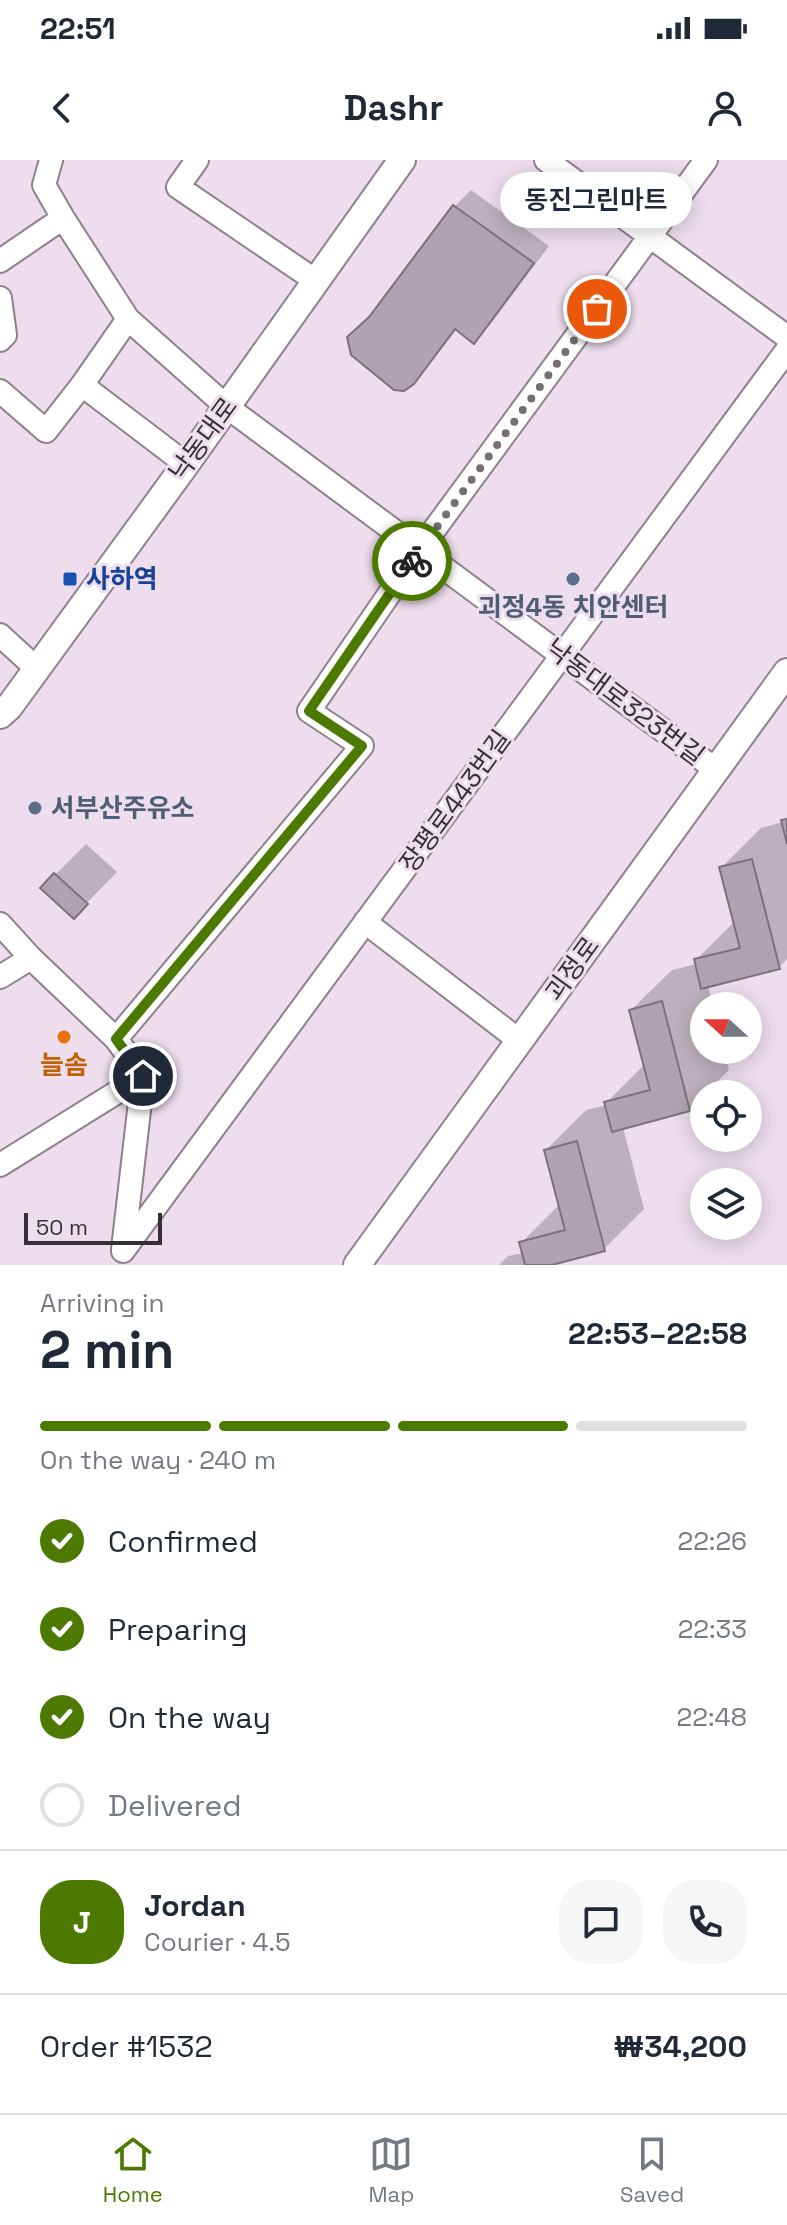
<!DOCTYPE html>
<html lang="en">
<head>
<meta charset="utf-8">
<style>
  body { margin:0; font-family:"Space Grotesk","Noto Sans KR",sans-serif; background:#f6f6f7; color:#1f2937; height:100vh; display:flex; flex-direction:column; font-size:30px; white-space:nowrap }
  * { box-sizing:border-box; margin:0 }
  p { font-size:26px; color:#747a83 }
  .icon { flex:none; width:44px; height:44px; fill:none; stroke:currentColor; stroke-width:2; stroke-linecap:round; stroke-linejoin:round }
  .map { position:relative; height:1105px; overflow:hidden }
  .sheet { display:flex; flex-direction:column; background:#fff; flex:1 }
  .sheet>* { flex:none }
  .needle { width:52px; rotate:291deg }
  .controls { position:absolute; left:690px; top:832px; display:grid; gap:16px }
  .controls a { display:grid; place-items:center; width:72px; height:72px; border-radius:50%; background:#fff; box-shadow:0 4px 20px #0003; font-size:40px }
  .scale { position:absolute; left:24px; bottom:20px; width:138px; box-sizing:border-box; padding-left:8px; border:4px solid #363036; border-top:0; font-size:22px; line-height:28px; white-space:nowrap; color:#363036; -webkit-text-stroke:6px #eddded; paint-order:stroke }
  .pin { position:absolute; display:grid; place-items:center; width:68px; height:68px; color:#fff; margin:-34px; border:4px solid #fff; border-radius:50%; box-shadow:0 2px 8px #0007 }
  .courier { position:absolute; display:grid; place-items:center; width:80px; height:80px; margin:-40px; border:6px solid #4c7a00; border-radius:50%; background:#fff; color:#222; box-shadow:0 2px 10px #0007 }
  .bubble { position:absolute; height:56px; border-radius:28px; background:#fff; box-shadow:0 4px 20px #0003; font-size:26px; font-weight:600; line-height:56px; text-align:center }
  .overview em { font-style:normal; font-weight:600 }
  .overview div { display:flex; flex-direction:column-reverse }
  .overview { display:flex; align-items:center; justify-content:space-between; height:136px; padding:0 40px }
  h1 { font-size:52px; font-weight:600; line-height:60px }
  .bar { display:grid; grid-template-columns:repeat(4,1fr); gap:12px 8px; align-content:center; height:96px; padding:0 40px }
  .bar i { height:10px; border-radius:6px; background:#e0e1e3 }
  .bar .selected { background:#4c7a00 }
  .bar p { grid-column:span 4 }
  .line { display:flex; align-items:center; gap:20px; padding:0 40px; border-top:2px solid #e0e1e3 }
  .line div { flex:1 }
  .round { display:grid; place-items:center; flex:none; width:84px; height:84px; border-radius:32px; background:#f6f6f7 }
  ol { padding:0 40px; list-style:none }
  li { display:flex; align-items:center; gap:24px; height:88px }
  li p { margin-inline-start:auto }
  li .icon { padding:8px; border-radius:50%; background:#4c7a00; color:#fff; stroke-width:4 }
  li:last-child { color:#747a83 }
  li i { width:44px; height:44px; border:4px solid #e0e1e3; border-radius:50% }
  .status { display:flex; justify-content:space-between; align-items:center; height:56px; padding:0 40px; background:#fff; direction:ltr }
  .status svg { height:22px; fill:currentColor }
  header { display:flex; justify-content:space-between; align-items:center; height:104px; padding:0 40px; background:#fff; font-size:36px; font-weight:600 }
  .dock { display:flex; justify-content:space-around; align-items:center; height:112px; border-top:2px solid #e0e1e3; background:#fff; font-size:22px; color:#747a83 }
  .dock a { display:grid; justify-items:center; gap:4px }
  .dock .selected { color:#4c7a00 }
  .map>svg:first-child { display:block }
</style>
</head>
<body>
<div class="status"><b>22:51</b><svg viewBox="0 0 49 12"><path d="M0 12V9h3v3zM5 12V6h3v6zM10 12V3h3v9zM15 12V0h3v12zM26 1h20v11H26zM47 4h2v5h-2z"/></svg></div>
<header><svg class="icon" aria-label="back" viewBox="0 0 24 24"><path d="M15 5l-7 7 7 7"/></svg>Dashr<svg class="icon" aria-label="person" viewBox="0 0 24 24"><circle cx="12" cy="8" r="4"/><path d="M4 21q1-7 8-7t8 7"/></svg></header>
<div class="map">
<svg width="787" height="1105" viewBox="0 0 787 1105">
  <rect width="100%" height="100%" fill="#eddded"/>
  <path fill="#0003" d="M471 30 549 86 490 165 474 181 457 169 429 205 412 222 374 153 455 46Z
    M787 657V799L779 807 708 826 713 846H704V890H724L729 910 689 950 623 967 644 1049 604 1089 548 1105H499L508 1096 524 1093 521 1083 560 1044 546 990 586 950 607 945 606 943 645 904 631 850 672 810 697 804 696 800 735 761 721 708 761 668 783 662Z
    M86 684 117 712 74 756 43 727Z"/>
  <path fill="#b1a2b1" stroke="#7e707e" stroke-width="2" d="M453 45 534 103 474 184 455 169 414 224 404 231 394 230 351 195 347 177 369 157Z
    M787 659V684L781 660Z
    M752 699 780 809 701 829 694 799 740 788 719 707Z
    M54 713 88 744 74 759 40 728Z
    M662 841 690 951 612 972 604 942 650 930 629 850Z
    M577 981 605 1091 552 1105H525L519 1082 565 1070 544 990Z"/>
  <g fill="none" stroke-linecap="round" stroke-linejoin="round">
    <g stroke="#8f808e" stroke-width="26">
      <path id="minor" d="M51 0 44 25 63 58 128 159 227 247 715 609
        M197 0 178 27 316 121
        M546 0 787 177
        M0 101 63 58
        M0 138 5 175 0 180
        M82 225 186 304
        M0 231 46 271 82 225 128 159
        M0 475 36 508
        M365 762 520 881
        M0 764 31 798 116 879 143 916 123 1089
        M0 817 31 798
        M116 879 362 586 309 551 420 389 706 0
        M0 1005 143 916
        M123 1091 787 190"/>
    </g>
    <g stroke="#8f808e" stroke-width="30">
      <path id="major" d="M0 555 9 547 186 304 402 0
        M357 1105 787 512"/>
    </g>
    <use href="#minor" stroke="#fff" stroke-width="22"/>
    <use href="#major" stroke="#fff" stroke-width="26"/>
  </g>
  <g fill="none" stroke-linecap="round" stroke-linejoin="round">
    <path stroke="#766d76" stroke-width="8" stroke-dasharray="0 14.4" d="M412 401 597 149"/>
    <path stroke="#4c7a00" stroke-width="10" d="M143 916 116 879 362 586 309 551 412 401"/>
  </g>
  <rect fill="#1a4fb4" stroke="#eddded" stroke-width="3" x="62" y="411" width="16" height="16" rx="4"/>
  <g fill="#5c6f8a" stroke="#eddded" stroke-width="3">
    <circle cx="573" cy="419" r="8"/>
    <circle cx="35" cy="648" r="8"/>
  </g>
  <circle fill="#e8710a" stroke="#eddded" stroke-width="3" cx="64" cy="877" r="8"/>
  <g text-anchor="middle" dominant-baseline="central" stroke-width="6" stroke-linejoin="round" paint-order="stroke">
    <g font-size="26" fill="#363036" stroke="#eddded">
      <text transform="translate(203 279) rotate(-54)">낙동대로</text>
      <text transform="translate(625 542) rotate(37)">낙동대로323번길</text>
      <text transform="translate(455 641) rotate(-54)">장평로443번길</text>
      <text transform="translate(572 809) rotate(-54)">괴정로</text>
    </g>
    <g font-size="26" font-weight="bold" fill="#164399" stroke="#eddded" text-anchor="start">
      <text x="86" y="419">사하역</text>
    </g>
    <g font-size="26" font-weight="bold" fill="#4e5e75" stroke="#eddded">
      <text x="573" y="447">괴정4동 치안센터</text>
      <text x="51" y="648" text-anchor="start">서부산주유소</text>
    </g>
    <g font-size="26" font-weight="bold" fill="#c56008" stroke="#eddded">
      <text x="64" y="905">늘솜</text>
    </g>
  </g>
</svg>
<div class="controls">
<a><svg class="needle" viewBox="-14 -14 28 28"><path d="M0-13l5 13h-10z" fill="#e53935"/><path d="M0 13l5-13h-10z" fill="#747a83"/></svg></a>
<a><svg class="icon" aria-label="locate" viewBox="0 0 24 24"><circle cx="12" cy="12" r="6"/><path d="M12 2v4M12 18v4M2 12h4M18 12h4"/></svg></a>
<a><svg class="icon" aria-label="layers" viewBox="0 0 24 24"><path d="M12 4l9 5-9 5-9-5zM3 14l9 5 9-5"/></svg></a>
</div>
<div class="scale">50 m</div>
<div class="pin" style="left:597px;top:149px;background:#ea580c"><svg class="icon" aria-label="bag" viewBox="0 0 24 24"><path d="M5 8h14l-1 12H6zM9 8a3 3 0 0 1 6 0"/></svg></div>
<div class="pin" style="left:143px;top:916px;background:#1f2937"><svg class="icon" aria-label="home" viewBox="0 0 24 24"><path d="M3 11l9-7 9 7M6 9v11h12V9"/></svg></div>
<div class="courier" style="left:412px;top:401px"><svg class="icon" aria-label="bike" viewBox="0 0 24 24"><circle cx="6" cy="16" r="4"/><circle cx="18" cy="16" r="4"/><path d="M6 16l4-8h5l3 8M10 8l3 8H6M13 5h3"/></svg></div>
<div class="bubble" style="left:500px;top:12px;width:192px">동진그린마트</div>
</div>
<section class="sheet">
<div class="overview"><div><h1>2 min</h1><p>Arriving in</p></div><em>22:53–22:58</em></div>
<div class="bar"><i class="selected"></i><i class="selected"></i><i class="selected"></i><i></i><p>On the way · 240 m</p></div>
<ol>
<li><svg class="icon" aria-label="check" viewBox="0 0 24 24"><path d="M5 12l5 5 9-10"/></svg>Confirmed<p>22:26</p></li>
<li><svg class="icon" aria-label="check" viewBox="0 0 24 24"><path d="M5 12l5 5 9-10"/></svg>Preparing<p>22:33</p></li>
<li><svg class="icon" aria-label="check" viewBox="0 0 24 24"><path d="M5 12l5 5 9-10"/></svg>On the way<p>22:48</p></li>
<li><i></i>Delivered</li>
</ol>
<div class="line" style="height:144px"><b class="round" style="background:#4c7a00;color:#fff">J</b><div><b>Jordan</b><p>Courier · 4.5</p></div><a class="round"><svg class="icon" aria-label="chat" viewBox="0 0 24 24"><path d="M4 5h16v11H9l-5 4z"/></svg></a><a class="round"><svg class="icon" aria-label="phone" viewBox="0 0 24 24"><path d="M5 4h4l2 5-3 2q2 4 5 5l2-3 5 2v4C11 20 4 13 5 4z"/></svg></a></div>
<div class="line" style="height:104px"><div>Order #1532</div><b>₩34,200</b></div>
</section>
<nav class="dock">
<a class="selected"><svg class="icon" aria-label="home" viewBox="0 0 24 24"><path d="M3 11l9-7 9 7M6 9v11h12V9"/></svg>Home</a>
<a><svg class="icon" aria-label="map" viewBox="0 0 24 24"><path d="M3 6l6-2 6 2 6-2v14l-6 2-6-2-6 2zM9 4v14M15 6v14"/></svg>Map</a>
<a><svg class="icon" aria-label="saved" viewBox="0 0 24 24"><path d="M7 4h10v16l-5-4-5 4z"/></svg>Saved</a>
</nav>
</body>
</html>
